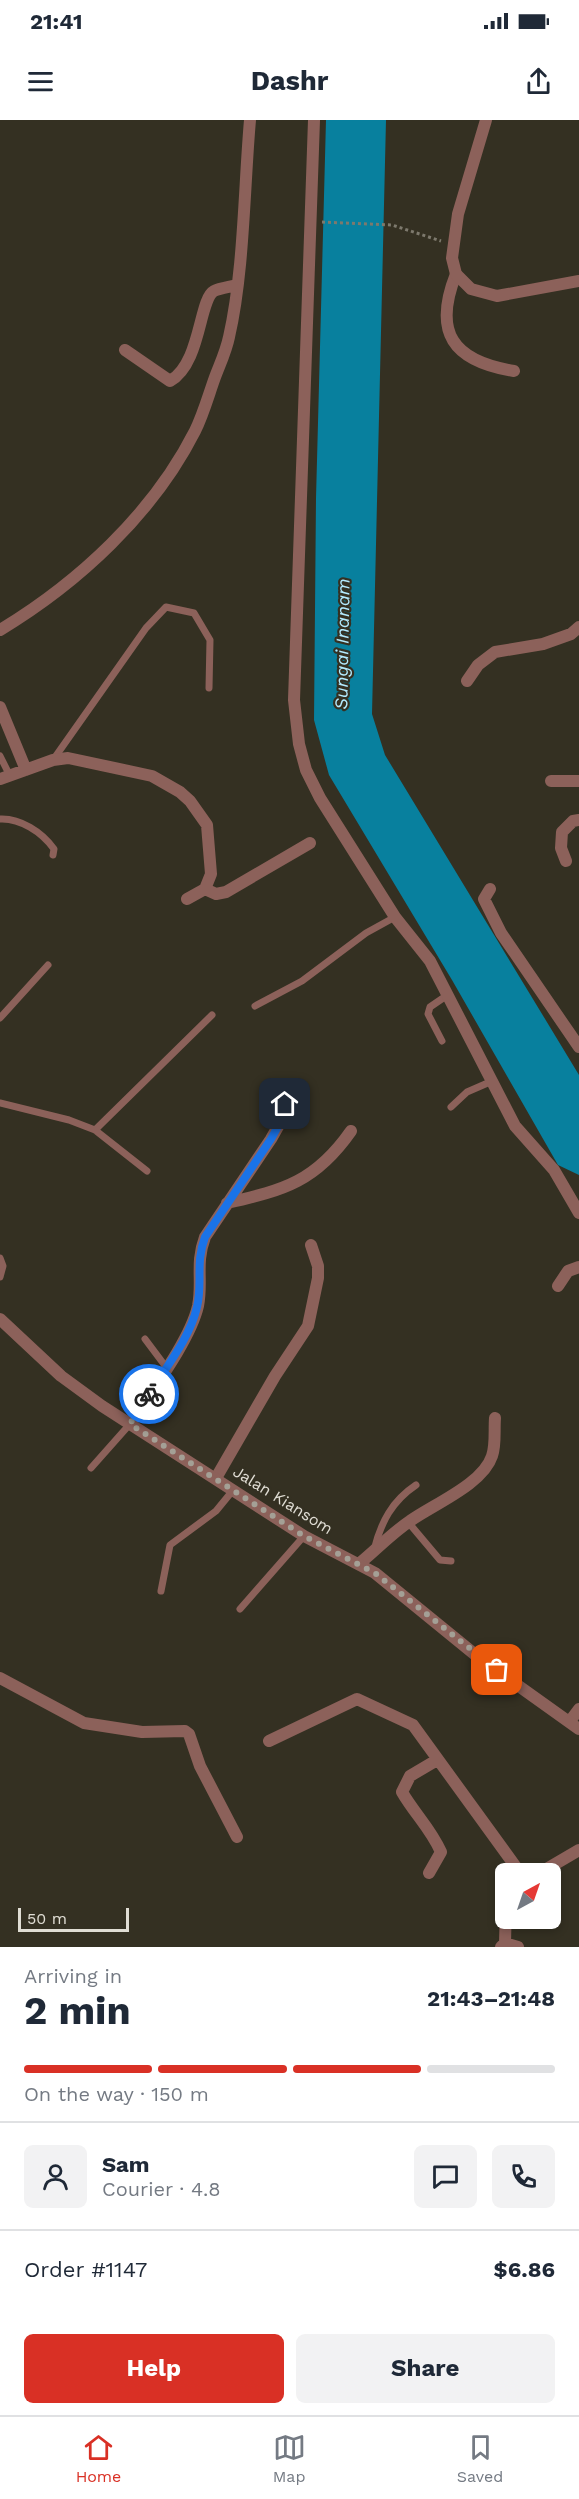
<!DOCTYPE html>
<html lang="en">
<head>
<meta charset="utf-8">
<style>
  body { margin:0; font-family:"Work Sans",sans-serif; background:#f2f2f3; color:#1f2937; height:100vh; display:flex; flex-direction:column; font-size:22px; white-space:nowrap }
  * { box-sizing:border-box; margin:0 }
  p { font-size:20px; color:#747a83 }
  .icon { flex:none; width:33px; height:33px; fill:none; stroke:currentColor; stroke-width:2; stroke-linecap:round; stroke-linejoin:round }
  .map { position:relative; height:1827px; overflow:hidden }
  .sheet { display:flex; flex-direction:column; background:#fff; flex:1 }
  .sheet>* { flex:none }
  .needle { width:39px; rotate:40deg }
  .controls { position:absolute; left:495px; top:1743px; display:grid; gap:12px }
  .controls a { display:grid; place-items:center; width:66px; height:66px; border-radius:9px; background:#fff; box-shadow:0 3px 9px #0003; font-size:30px }
  .scale { position:absolute; left:18px; bottom:15px; width:111px; box-sizing:border-box; padding-left:6px; border:3px solid #e0ddd4; border-top:0; font-size:16px; line-height:21px; white-space:nowrap; color:#e0ddd4; -webkit-text-stroke:4px #343022; paint-order:stroke }
  .pin { position:absolute; display:grid; place-items:center; width:51px; height:51px; color:#fff; margin:-26px; border-radius:12px; box-shadow:0 3px 9px #0006 }
  .courier { position:absolute; display:grid; place-items:center; width:60px; height:60px; margin:-30px; border:4px solid #1a73e8; border-radius:50%; background:#fff; color:#222; box-shadow:0 2px 8px #0007 }
  .summary em { font-style:normal; font-weight:700 }
  .summary div { display:flex; flex-direction:column-reverse }
  .summary { display:flex; align-items:center; justify-content:space-between; height:102px; padding:0 24px }
  h1 { font-size:39px; font-weight:700; line-height:45px }
  .bar { display:grid; grid-template-columns:repeat(4,1fr); gap:9px 6px; align-content:center; height:72px; padding:0 24px }
  .bar i { height:8px; border-radius:4px; background:#e0e1e3 }
  .bar .selected { background:#d93025 }
  .bar p { grid-column:span 4 }
  .line { display:flex; align-items:center; gap:15px; padding:0 24px; border-top:2px solid #e0e1e3 }
  .line div { flex:1 }
  .round { display:grid; place-items:center; flex:none; width:63px; height:63px; border-radius:9px; background:#f2f2f3 }
  .button { display:flex; gap:12px; margin-top:auto; padding:12px 24px }
  .button a { flex:1; height:69px; border-radius:9px; background:#d93025; color:#fff; font-size:24px; font-weight:700; line-height:69px; text-align:center }
  .button a+a { background:#f2f2f3; color:#1f2937 }
  .status { display:flex; justify-content:space-between; align-items:center; height:42px; padding:0 30px; background:#fff; direction:ltr }
  .status svg { height:16px; fill:currentColor }
  header { display:flex; justify-content:space-between; align-items:center; height:78px; padding:0 24px; background:#fff; font-size:27px; font-weight:700 }
  .tab-bar { display:flex; justify-content:space-around; align-items:center; height:84px; border-top:2px solid #e0e1e3; background:#fff; font-size:16px; color:#747a83 }
  .tab-bar a { display:grid; justify-items:center; gap:3px }
  .tab-bar .selected { color:#d93025 }
  .map>svg:first-child { display:block }
</style>
</head>
<body>
<div class="status"><b>21:41</b><svg viewBox="0 0 49 12"><path d="M0 12V9h3v3zM5 12V6h3v6zM10 12V3h3v9zM15 12V0h3v12zM26 1h20v11H26zM47 4h2v5h-2z"/></svg></div>
<header><svg class="icon" aria-label="menu" viewBox="0 0 24 24"><path d="M4 6h16M4 12h16M4 18h16"/></svg>Dashr<svg class="icon" aria-label="share" viewBox="0 0 24 24"><path d="M12 15V3M7 8l5-5 5 5M5 13v7h14v-7"/></svg></header>
<div class="map">
<svg width="579" height="1827" viewBox="0 0 579 1827">
  <rect width="100%" height="100%" fill="#343022"/>
  <path fill="#08809e" d="M326 0H386L372 594 385 635 579 955V1055L558 1045 452 860 329 655 314 600 316 378Z"/>
  <g fill="none" stroke-linecap="round" stroke-linejoin="round">
    <path stroke="#7d796d" stroke-width="3" stroke-dasharray="3 3" stroke-linecap="butt" d="M322 102 392 105 441 121"/>
    <path stroke="#8c615a" stroke-width="7" d="M0 636 10 656
      M53 640 146 508 166 487 194 493 210 520 209 568
      M0 699C20 698 42 712 54 729L53 735
      M255 886 302 861 366 813 395 797
      M0 898 48 845
      M442 921 428 894 430 887 449 874
      M0 983 69 1000 95 1010 147 1051
      M451 987 467 972 490 962
      M95 1010 212 895
      M0 1138 3 1146 0 1157
      M145 1219 166 1247
      M91 1348 130 1304
      M408 1402 440 1440 451 1441
      M374 1430C381 1402 392 1381 416 1365
      M161 1471 170 1425 216 1391 234 1369
      M240 1489 304 1416"/>
    <path stroke="#8c615a" stroke-width="12" d="M314 0 294 580 299 624 306 650 320 678 395 797 430 841 515 1006 554 1050 579 1093
      M456 154C433 212 452 241 514 251
      M125 230 170 261C201 244 199 179 214 171 220 168 230 167 237 165
      M0 510C78 463 153 394 195 311 203 295 208 277 214 260 219 246 226 232 229 217 244 152 244 68 250 0
      M467 561 478 545 495 532 543 524 571 514 579 507
      M0 587 26 650
      M0 659 53 640 68 638 152 656 180 672 190 681 207 705 211 754 205 769 187 779
      M551 661H579
      M566 741 561 728 562 712 573 701 579 700
      M205 769 216 774 226 772 310 723
      M490 769 484 779 501 813 579 927
      M227 1083C285 1070 316 1061 351 1011
      M558 1166 568 1151 579 1147
      M130 1304C150 1273 190 1221 198 1186 203 1161 195 1144 205 1117L271 1019 280 1003 288 976
      M216 1358 275 1256 308 1206 318 1158V1146L311 1125
      M360 1443C377 1429 392 1413 410 1401 434 1384 483 1364 492 1336 496 1325 494 1310 495 1298
      M0 1558 84 1603 142 1612 185 1611 189 1614 200 1646 237 1717
      M570 1601 579 1589
      M269 1621 357 1579 413 1605 521 1754
      M429 1753 441 1732C431 1709 414 1693 402 1672L410 1656 437 1640
      M538 1754 579 1730
      M505 1823 518 1827
      M501 1827 505 1823 506 1783"/>
    <path stroke="#8c615a" stroke-width="12" d="M486 0 458 94 452 138 456 154 471 169 497 176 579 161
      M0 1199 61 1256 102 1286 304 1416 375 1453 478 1537 579 1609"/>
  </g>
  <g fill="none" stroke-linecap="round" stroke-linejoin="round">
    <path stroke="#a4a096" stroke-width="6" stroke-dasharray="0 10.8" d="M149 1274 130 1304 304 1416 375 1453 497 1550"/>
    <path stroke="#1a73e8" stroke-width="8" d="M149 1274C166 1247 190 1218 197 1187 203 1162 195 1144 205 1117L271 1019 280 1003 285 984"/>
  </g>
  <g text-anchor="middle" dominant-baseline="central" stroke-width="4.5" stroke-linejoin="round" paint-order="stroke">
    <g font-size="16" fill="#e0ddd4" stroke="#343022">
      <text transform="translate(283 1380) rotate(32)">Jalan Kiansom</text>
    </g>
    <g font-size="18" font-style="italic" fill="#b3ebff" stroke="#343022">
      <text transform="translate(342 524) rotate(-89)">Sungai Inanam</text>
    </g>
  </g>
</svg>
<div class="controls">
<a><svg class="needle" viewBox="-14 -14 28 28"><path d="M0-13l5 13h-10z" fill="#e53935"/><path d="M0 13l5-13h-10z" fill="#747a83"/></svg></a>
</div>
<div class="scale">50 m</div>
<div class="pin" style="left:497px;top:1550px;background:#ea580c"><svg class="icon" aria-label="bag" viewBox="0 0 24 24"><path d="M5 8h14l-1 12H6zM9 8a3 3 0 0 1 6 0"/></svg></div>
<div class="pin" style="left:285px;top:984px;background:#1f2937"><svg class="icon" aria-label="home" viewBox="0 0 24 24"><path d="M3 11l9-7 9 7M6 9v11h12V9"/></svg></div>
<div class="courier" style="left:149px;top:1274px"><svg class="icon" aria-label="bike" viewBox="0 0 24 24"><circle cx="6" cy="16" r="4"/><circle cx="18" cy="16" r="4"/><path d="M6 16l4-8h5l3 8M10 8l3 8H6M13 5h3"/></svg></div>
</div>
<section class="sheet">
<div class="summary"><div><h1>2 min</h1><p>Arriving in</p></div><em>21:43–21:48</em></div>
<div class="bar"><i class="selected"></i><i class="selected"></i><i class="selected"></i><i></i><p>On the way · 150 m</p></div>
<div class="line" style="height:108px"><a class="round"><svg class="icon" aria-label="person" viewBox="0 0 24 24"><circle cx="12" cy="8" r="4"/><path d="M4 21q1-7 8-7t8 7"/></svg></a><div><b>Sam</b><p>Courier · 4.8</p></div><a class="round"><svg class="icon" aria-label="chat" viewBox="0 0 24 24"><path d="M4 5h16v11H9l-5 4z"/></svg></a><a class="round"><svg class="icon" aria-label="phone" viewBox="0 0 24 24"><path d="M5 4h4l2 5-3 2q2 4 5 5l2-3 5 2v4C11 20 4 13 5 4z"/></svg></a></div>
<div class="line" style="height:78px"><div>Order #1147</div><b>$6.86</b></div>
<div class="button"><a>Help</a><a>Share</a></div>
</section>
<nav class="tab-bar">
<a class="selected"><svg class="icon" aria-label="home" viewBox="0 0 24 24"><path d="M3 11l9-7 9 7M6 9v11h12V9"/></svg>Home</a>
<a><svg class="icon" aria-label="map" viewBox="0 0 24 24"><path d="M3 6l6-2 6 2 6-2v14l-6 2-6-2-6 2zM9 4v14M15 6v14"/></svg>Map</a>
<a><svg class="icon" aria-label="saved" viewBox="0 0 24 24"><path d="M7 4h10v16l-5-4-5 4z"/></svg>Saved</a>
</nav>
</body>
</html>
